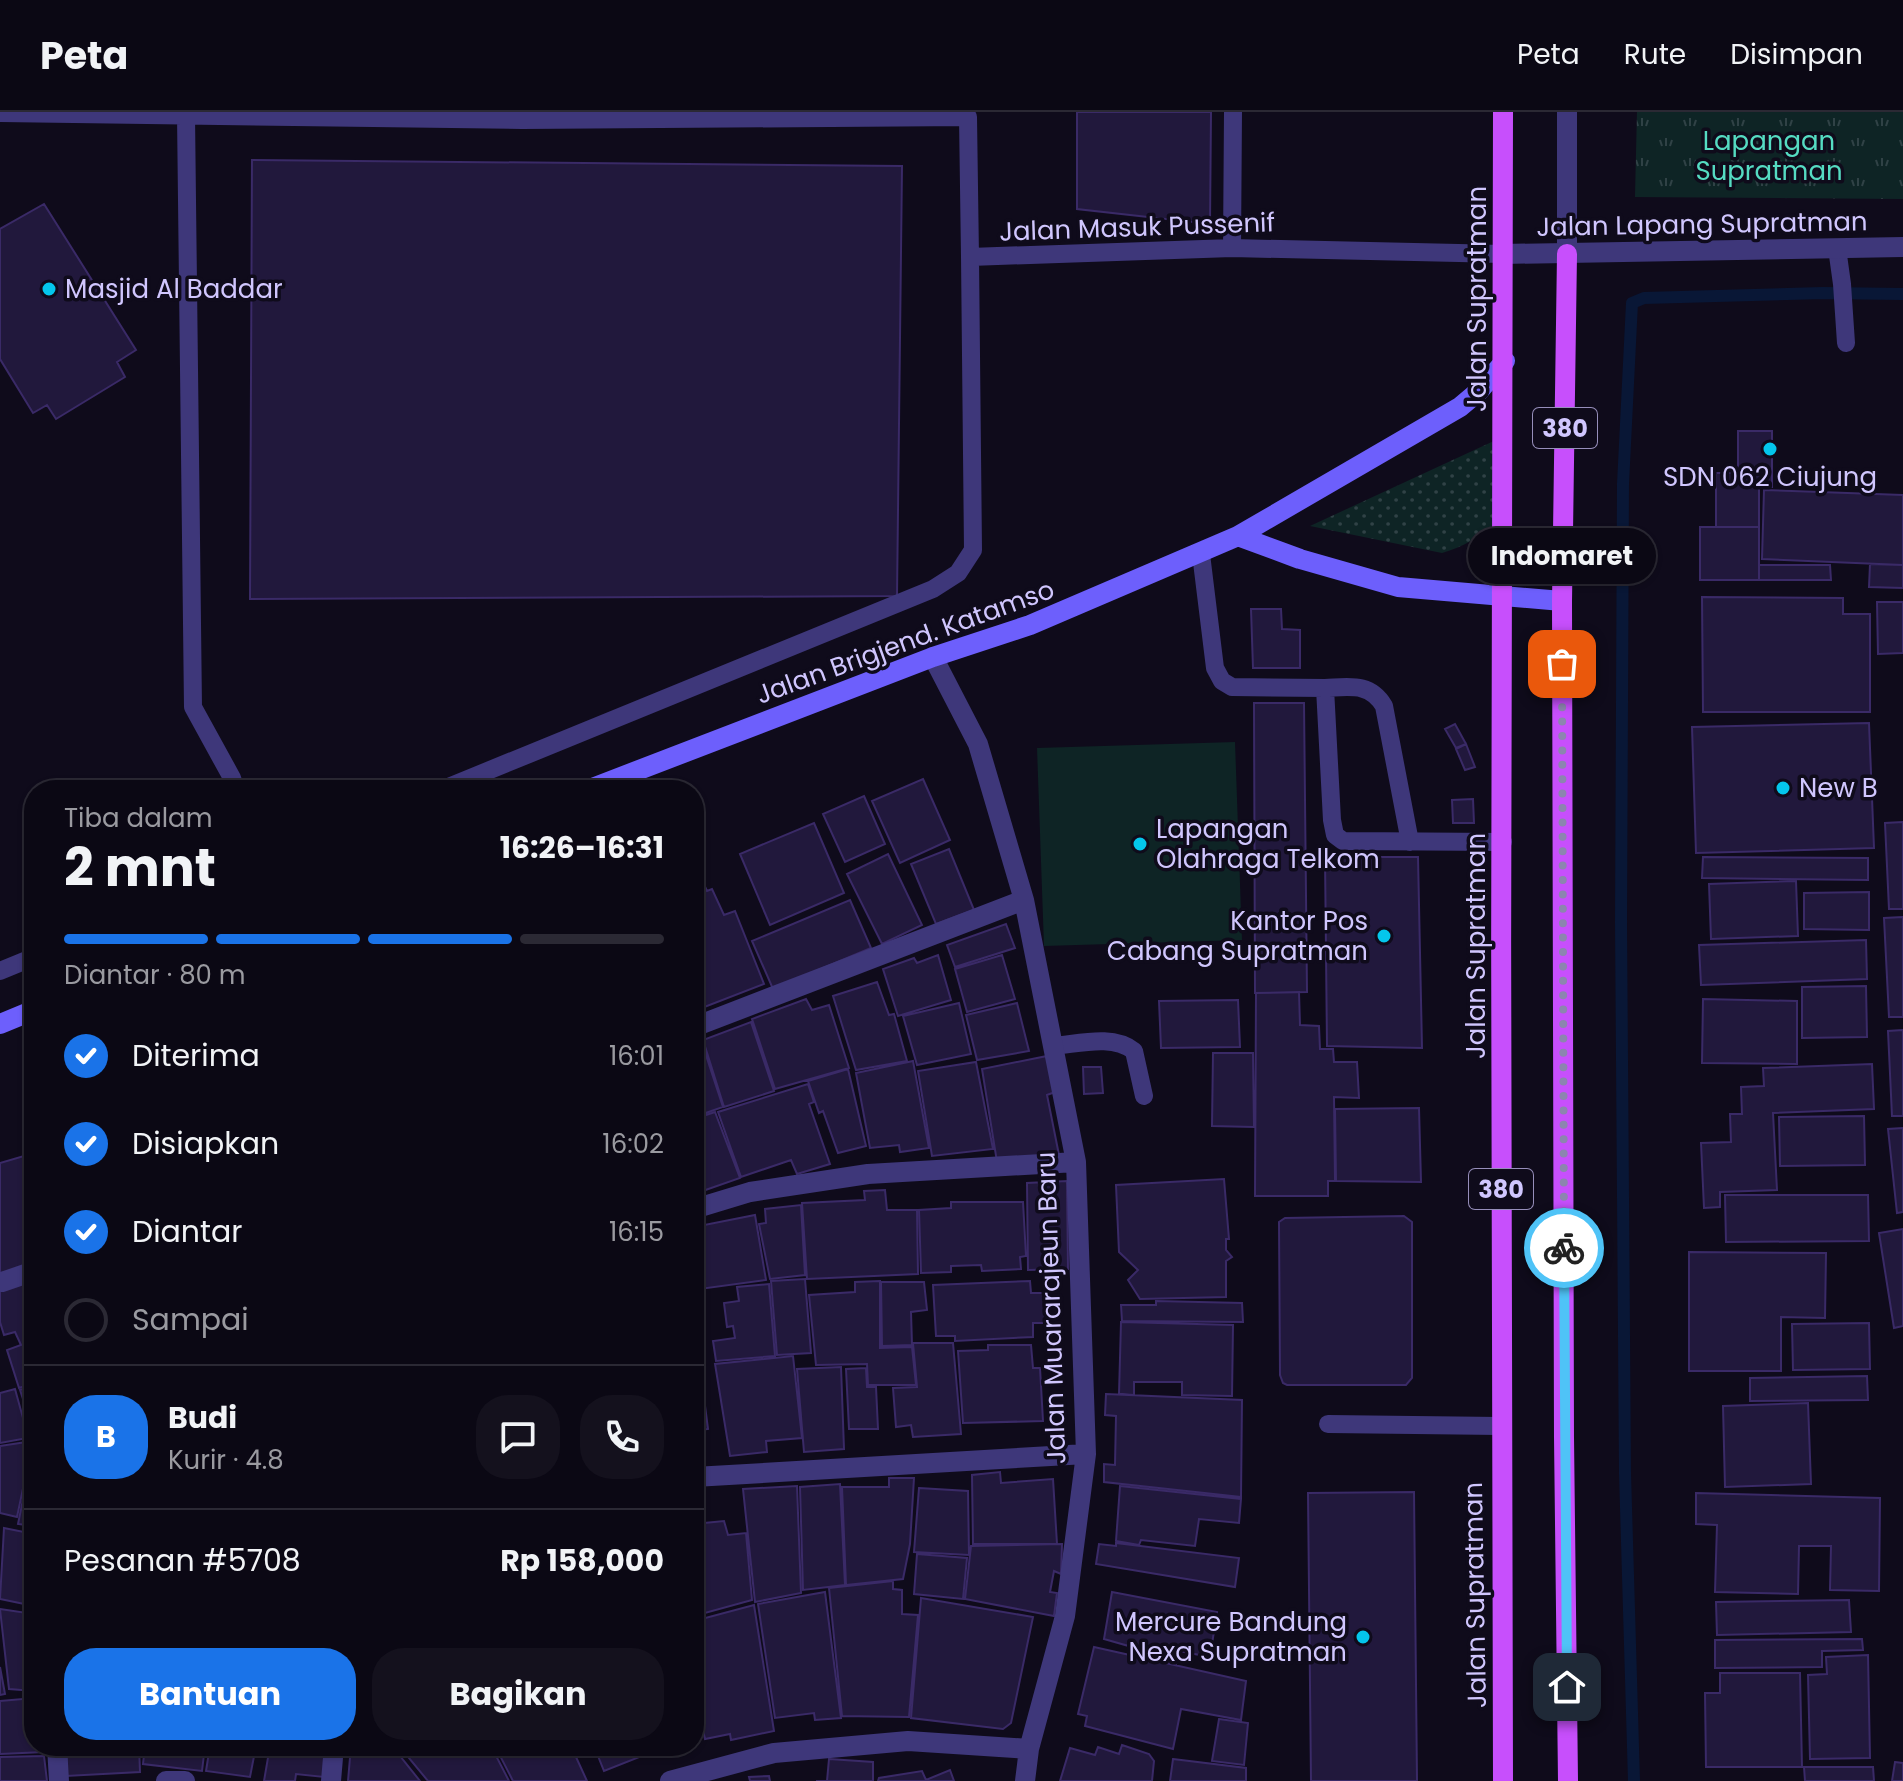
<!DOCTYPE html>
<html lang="id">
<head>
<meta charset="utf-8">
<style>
  body { margin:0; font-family:Poppins,sans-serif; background:#14111d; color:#f1f3f6; height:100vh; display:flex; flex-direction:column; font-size:30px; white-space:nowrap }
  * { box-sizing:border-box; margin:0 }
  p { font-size:26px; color:#9a9aa0 }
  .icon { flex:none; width:44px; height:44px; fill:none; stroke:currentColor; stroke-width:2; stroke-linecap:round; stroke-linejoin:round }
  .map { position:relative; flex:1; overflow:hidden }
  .side { position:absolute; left:24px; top:668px; width:680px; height:976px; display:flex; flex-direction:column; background:#0b0814; border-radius:32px; box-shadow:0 2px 6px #0004,0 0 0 2px #2b2934 }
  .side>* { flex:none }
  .pin { position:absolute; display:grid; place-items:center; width:68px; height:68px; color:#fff; margin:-34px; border-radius:16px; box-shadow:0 4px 12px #0006 }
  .courier { position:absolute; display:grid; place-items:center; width:80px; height:80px; margin:-40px; border:6px solid #4fc3f7; border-radius:50%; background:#fff; color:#222; box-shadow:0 2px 10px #0007 }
  .bubble { position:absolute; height:56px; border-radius:28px; background:#0b0814; box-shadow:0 2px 6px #0004,0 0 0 2px #2b2934; font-size:26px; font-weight:700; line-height:56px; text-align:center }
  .head em { font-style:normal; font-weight:700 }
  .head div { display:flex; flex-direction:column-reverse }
  .head { display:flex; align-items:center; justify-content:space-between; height:136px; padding:0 40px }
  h1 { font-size:52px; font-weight:700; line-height:60px }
  .bar { display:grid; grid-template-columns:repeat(4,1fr); gap:12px 8px; align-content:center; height:96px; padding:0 40px }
  .bar i { height:10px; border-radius:6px; background:#2b2934 }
  .bar .current { background:#1a73e8 }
  .bar p { grid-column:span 4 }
  .line { display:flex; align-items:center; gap:20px; padding:0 40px; border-top:2px solid #2b2934 }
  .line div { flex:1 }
  .round { display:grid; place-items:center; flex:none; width:84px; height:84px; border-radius:32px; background:#14111d }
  ol { padding:0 40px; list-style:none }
  li { display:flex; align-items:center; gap:24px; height:88px }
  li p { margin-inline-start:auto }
  li .icon { padding:8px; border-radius:50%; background:#1a73e8; color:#fff; stroke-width:4 }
  li:last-child { color:#9a9aa0 }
  li i { width:44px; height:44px; border:4px solid #2b2934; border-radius:50% }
  .cta { display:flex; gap:16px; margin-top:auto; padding:16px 40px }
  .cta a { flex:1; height:92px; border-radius:32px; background:#1a73e8; color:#fff; font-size:32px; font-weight:700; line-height:92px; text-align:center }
  .cta a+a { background:#14111d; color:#f1f3f6 }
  header { display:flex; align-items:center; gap:48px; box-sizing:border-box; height:112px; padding:0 40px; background:#0b0814; border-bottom:2px solid #2b2934 }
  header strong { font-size:38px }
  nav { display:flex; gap:44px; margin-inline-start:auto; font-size:28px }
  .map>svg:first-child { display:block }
</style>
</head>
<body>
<header>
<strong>Peta</strong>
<nav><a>Peta</a><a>Rute</a><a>Disimpan</a></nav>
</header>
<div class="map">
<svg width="1903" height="1669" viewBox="0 0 1903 1669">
  <defs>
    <pattern id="grass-dots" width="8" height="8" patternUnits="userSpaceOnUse" patternTransform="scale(2)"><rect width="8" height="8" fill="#0e2425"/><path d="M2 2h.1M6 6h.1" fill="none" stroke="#304246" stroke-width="1.8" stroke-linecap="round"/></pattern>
    <pattern id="park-tufts" width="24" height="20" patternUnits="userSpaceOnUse" patternTransform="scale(2)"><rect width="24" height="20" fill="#0e2425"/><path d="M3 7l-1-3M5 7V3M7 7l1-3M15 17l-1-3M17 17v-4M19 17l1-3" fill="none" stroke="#304246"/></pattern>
  </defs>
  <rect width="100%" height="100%" fill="#0f0b1b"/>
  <path fill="url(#grass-dots)" d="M1496 328V411C1480 425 1463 435 1442 441L1310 414Z"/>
  <path fill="url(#park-tufts)" d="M1637 0H1903V87L1635 85Z"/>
  <path fill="#0e2425" d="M1235 630 1242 828 1044 834 1037 636Z"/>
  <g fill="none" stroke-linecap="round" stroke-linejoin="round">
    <path stroke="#091736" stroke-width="12" d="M1634 1669 1625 1361 1621 810 1623 372 1632 191 1644 186 1823 181 1903 182"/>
  </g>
  <path fill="#21183c" stroke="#3a2a67" stroke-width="2" d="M1077 0H1211L1210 112 1077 97Z
    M252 48 902 54 897 484 250 487Z
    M44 92 136 238 117 250 125 265 56 307 47 293 33 301 0 247V117Z
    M1738 319H1772V375H1759V415H1716V361H1738Z
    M1764 378 1903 383V453L1762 447Z
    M1700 415H1759V468H1700Z
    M1870 452 1903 453V476L1869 475Z
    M1759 453H1830L1831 468H1759Z
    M1702 485 1843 486V502H1870V600H1703Z
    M1877 490H1903V541L1878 542Z
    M1251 497H1281L1282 517 1300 518V556H1253Z
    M1254 591H1304L1307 880 1255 881Z
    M1869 611 1874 736 1696 741 1692 615Z
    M1455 612 1466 632 1456 636 1445 617Z
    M1466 632 1475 655 1465 658 1456 637Z
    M923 667 950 728 900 751 872 689Z
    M864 684 885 732 845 750 823 702Z
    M1473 687 1474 711H1453L1452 688Z
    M1903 710V797H1889L1885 711Z
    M814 711 844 781 770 813 740 742Z
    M949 737 974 798 936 812 911 752Z
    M888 742 922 813 882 832 847 762Z
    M1325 745H1418L1422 936 1327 934Z
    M1703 745 1868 746V768L1702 766Z
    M701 766 707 779 712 777 724 803 735 799 764 872 694 899V769Z
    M1796 769 1798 824 1711 827 1709 772Z
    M1869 780V818L1804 817V781Z
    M850 788 871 836 773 877 752 829Z
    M1903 805V905H1889L1884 806Z
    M1006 812 1015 836 955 855 947 833Z
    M1866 828 1867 867 1701 873 1699 833Z
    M938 843 951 888 898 904 883 857 914 846 917 851Z
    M1002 843 1015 887 967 900 955 857Z
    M877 870 889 903 894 902 907 949 856 958 833 884Z
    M1866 874 1867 925 1802 926V875Z
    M1299 880 1300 913 1319 914 1320 937H1333L1334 950H1357L1359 986 1334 985 1335 1069H1328V1084H1255L1256 881Z
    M806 887 812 898 829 893 849 956 775 977 752 907Z
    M1703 887 1797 889V952L1702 951Z
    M1238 888 1240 935 1161 936 1159 889Z
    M959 891 971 942 917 953 903 904Z
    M1017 891 1029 939 977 948 966 903Z
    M751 910 774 979 724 995 703 928Z
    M1903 918V1004H1892L1888 919Z
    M701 928 723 995 694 1005V931Z
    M1213 941H1253L1254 1015 1212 1014Z
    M1047 944 1055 980 1047 983 1059 1043 997 1050 982 957Z
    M913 949 929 1036 900 1040 899 1033 870 1036 856 961Z
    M976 950 993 1037 932 1044 918 959Z
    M1872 952 1874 997 1773 1001 1777 1078 1720 1080V1095L1704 1096 1701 1031 1731 1030 1730 1002H1742L1741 975 1764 974 1763 956Z
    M1083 955H1101L1103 981 1084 982Z
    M848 957 866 1034 838 1041 823 999 819 1001 808 969Z
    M808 972 814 990 809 992 830 1052 797 1062 791 1048 741 1065 718 1000Z
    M1419 996 1421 1070 1336 1069 1335 997Z
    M715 1000 740 1066 694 1082V1007Z
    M1864 1004 1865 1053 1780 1054 1779 1005Z
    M1903 1016V1100L1897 1101 1888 1017Z
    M34 1041V1153L0 1164V1051Z
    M1224 1067 1229 1127H1226V1138L1232 1145 1226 1149V1185L1140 1187 1128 1168 1138 1158 1119 1140 1116 1073Z
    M1067 1069 1068 1157 1028 1158 1027 1071Z
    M885 1078 887 1098H917L918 1162 807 1167 802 1091 865 1088 864 1079Z
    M1725 1083H1868L1869 1129 1726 1130Z
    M951 1090H1023L1026 1144 1020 1145 1021 1157 982 1159 981 1153 951 1154V1160L921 1161 919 1098 951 1096Z
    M801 1093 805 1163 770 1167 759 1112 766 1111 765 1097Z
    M755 1103 766 1168 700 1177 694 1150V1115Z
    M1404 1104 1412 1110V1266L1406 1273H1287L1283 1271 1280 1263 1279 1110 1285 1106Z
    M1903 1117V1214L1894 1216 1879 1121Z
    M1689 1140 1826 1141 1825 1206 1781 1205V1259H1689Z
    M34 1167V1271L19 1276 7 1238 21 1233 15 1220 4 1223 0 1210V1177Z
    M805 1167 811 1241 777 1243 771 1169Z
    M880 1169V1236L912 1235 916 1273H868L867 1252 816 1253 809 1183 855 1180V1170Z
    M1030 1169 1031 1181H1044L1045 1211H1033V1225L955 1229V1224H936L933 1173Z
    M881 1170H924L927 1198 911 1200 912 1233 882 1234Z
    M769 1172 775 1244 716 1249 713 1229 735 1226 733 1214 727 1215 724 1191 739 1189 737 1175Z
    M1156 1189 1242 1191 1243 1210 1122 1209 1121 1193H1156Z
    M1121 1210 1233 1213 1232 1284 1182 1283V1270H1134V1283L1119 1282Z
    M1869 1211 1870 1257 1793 1258 1792 1212Z
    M913 1231H953L961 1322 913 1325 911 1313 896 1315 893 1276 917 1275Z
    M988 1233H1031L1033 1256H1040L1043 1309 963 1311 958 1239 988 1238Z
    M793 1244 802 1326 766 1329 767 1340 730 1344 715 1252Z
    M694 1255H700L708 1317 694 1319V1330Z
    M841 1255 844 1337 804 1340 797 1257Z
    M866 1256 867 1275H876L878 1317H849L846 1257Z
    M1867 1264 1868 1288 1750 1289V1266Z
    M34 1274V1306L30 1308 20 1278Z
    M15 1277 23 1306 28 1304 33 1325 0 1331V1281Z
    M1106 1282 1242 1288 1241 1385 1104 1370V1352L1115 1353 1116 1304 1105 1303Z
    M1808 1291 1811 1372 1725 1375 1723 1294Z
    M33 1329 17 1405 0 1401V1334Z
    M34 1334V1414L18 1412Z
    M1000 1360 1001 1371 1053 1367 1057 1432H973L972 1363Z
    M889 1366H914L910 1432 903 1467 846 1473 842 1375H889Z
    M840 1372 845 1473 803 1478 800 1375Z
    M797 1374 801 1481 755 1490 743 1377Z
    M1120 1374 1241 1387 1239 1411 1199 1407 1195 1434 1141 1428 1139 1433 1116 1429Z
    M919 1376 968 1379 969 1443 914 1440Z
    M1414 1380 1417 1669H1311L1308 1381Z
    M1696 1381 1880 1386 1879 1479 1830 1478 1831 1434H1799L1798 1482 1715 1480 1717 1413 1696 1412Z
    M724 1409 728 1423 746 1421 752 1488 694 1504V1412Z
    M4 1416 34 1422V1494L0 1487Z
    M1116 1431 1239 1446 1235 1475 1096 1452 1099 1432 1116 1434Z
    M1062 1432 1061 1462 1054 1459 1050 1480 1057 1481 1054 1504 965 1487 971 1434Z
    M917 1442 967 1446 963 1487 914 1482Z
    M893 1469V1477L902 1478V1502L918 1503 909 1605 842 1604 829 1476Z
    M825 1480 841 1606 815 1608 814 1601 775 1606 758 1492Z
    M1112 1480 1217 1500 1210 1545 1179 1539 1176 1552 1130 1541 1132 1535 1104 1527Z
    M921 1486 1033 1505 1011 1611 1003 1617 911 1606Z
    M1849 1488 1851 1520 1717 1523 1716 1490Z
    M754 1493 774 1619 731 1628 730 1622 705 1627 694 1577V1509Z
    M0 1497 34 1502V1579L9 1577Z
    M1862 1527 1863 1538 1822 1539V1555L1715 1556V1528Z
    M1094 1535 1246 1569 1241 1608 1181 1597 1173 1637 1085 1614 1087 1604 1078 1602Z
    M1868 1543 1870 1646 1810 1647 1808 1563 1827 1562 1826 1545Z
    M0 1555 5 1582 0 1583Z
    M1720 1561H1800L1802 1655H1706L1705 1581H1720Z
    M34 1586V1634H43L44 1640 0 1642V1589Z
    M694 1590 702 1620 694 1623Z
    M1219 1607 1248 1611 1244 1653 1212 1649Z
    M1122 1633 1149 1642 1154 1649 1152 1669H1060L1070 1636 1095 1643 1098 1635 1119 1642Z
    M67 1634H139L140 1660 66 1664Z
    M145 1634H205L202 1659 143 1652Z
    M210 1634H256L250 1665 206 1659Z
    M270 1634H329L324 1665 296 1662 295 1669H264Z
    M351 1634H392L420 1669H348Z
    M399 1634H491L509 1669H428Z
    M495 1634H571L587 1669H513Z
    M594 1634H644L647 1642 604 1659Z
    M44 1644 47 1669H0V1645Z
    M829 1647 873 1650V1669H816H827Z
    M1173 1647 1246 1656V1669H1170Z
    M1895 1650 1903 1651V1669H1892Z
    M1804 1655H1873L1874 1669H1805Z
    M950 1658 954 1669H878L879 1666 922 1659 926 1668Z
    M769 1664 770 1669H750L749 1665Z"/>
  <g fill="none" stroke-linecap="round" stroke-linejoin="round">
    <path stroke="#3e377a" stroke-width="18" d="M0 1 522 8 968 5 970 145 1232 136 1503 142
      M186 3 193 595 232 666 236 678
      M1232 136 1233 0
      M1837 136 1842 172 1846 231
      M1201 442 1215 556 1222 569 1232 575 1325 576 1332 708 1335 723 1343 729 1503 730
      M1325 576C1349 575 1370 570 1384 594L1410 730
      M441 678 933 477 958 461 973 438 970 145
      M0 859 34 845
      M1053 934C1079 932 1112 922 1134 939L1144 984
      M1328 1312 1500 1314"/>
    <path stroke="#3e377a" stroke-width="20" d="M1567 142V0
      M933 545 978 632 1024 788 1076 1050 1086 1342 1065 1504 1029 1637 1025 1669
      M694 915 1024 788
      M694 1097 750 1080 868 1062 1076 1050
      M2 1170 34 1159
      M694 1365 1086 1342
      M57 1634 59 1669
      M166 1669H185
      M331 1669 334 1634
      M670 1669 774 1641 908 1629 1029 1637"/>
    <path stroke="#3e377a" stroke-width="20" d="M1503 142 1903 135"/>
    <path stroke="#6d5ffc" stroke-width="20" d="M1238 424 1300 447 1398 475 1562 489
      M587 678 933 545 1030 513 1238 424 1460 295 1479 279 1505 249
      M0 912 34 898"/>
    <path stroke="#c74ffc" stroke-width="20" d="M1503 0C1503 556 1498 1113 1503 1669
      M1567 142 1562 489 1564 1325 1568 1669"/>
  </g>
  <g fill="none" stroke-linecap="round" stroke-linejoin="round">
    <path stroke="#8c85af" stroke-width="8" stroke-dasharray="0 14.4" d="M1562 552 1564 1136"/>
    <path stroke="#4fc3f7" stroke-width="10" d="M1564 1136 1567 1575"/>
  </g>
  <g fill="#04c6ec" stroke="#0f0b1b" stroke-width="3">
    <circle cx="49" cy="177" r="8"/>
    <circle cx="1770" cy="337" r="8"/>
    <circle cx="1783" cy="676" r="8"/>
    <circle cx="1140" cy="732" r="8"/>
    <circle cx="1384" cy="824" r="8"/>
    <circle cx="1363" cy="1525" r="8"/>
  </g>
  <g text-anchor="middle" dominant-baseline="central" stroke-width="7" stroke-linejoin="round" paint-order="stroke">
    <g fill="#0f0b1b" stroke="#968eba" stroke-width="2">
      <rect x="1533" y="296" width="64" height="40" rx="6"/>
      <rect x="1469" y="1057" width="64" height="40" rx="6"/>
    </g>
    <g font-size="24" font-weight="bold" fill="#d0c6fe">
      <text x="1565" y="316">380</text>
      <text x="1501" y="1077">380</text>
    </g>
    <g font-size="26" fill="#55dbc2" stroke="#0f0b1b">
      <text x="1769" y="29">Lapangan<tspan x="1769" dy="30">Supratman</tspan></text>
    </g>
    <g font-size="26" fill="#d0c6fe" stroke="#0f0b1b">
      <text transform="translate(1702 112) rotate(-1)">Jalan Lapang Supratman</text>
      <text transform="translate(1137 115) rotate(-2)">Jalan Masuk Pussenif</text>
      <text transform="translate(1477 187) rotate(-90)">Jalan Supratman</text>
      <text transform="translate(905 530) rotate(-20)">Jalan Brigjend. Katamso</text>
      <text transform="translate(1476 834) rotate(-90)">Jalan Supratman</text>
      <text transform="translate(1051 1196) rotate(-92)">Jalan Muararajeun Baru</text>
      <text transform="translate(1475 1483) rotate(-91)">Jalan Supratman</text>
    </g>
    <g font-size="26" fill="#d0c6fe" stroke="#0f0b1b" text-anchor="start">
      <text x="65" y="177">Masjid Al Baddar</text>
      <text x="1770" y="365" text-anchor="middle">SDN 062 Ciujung</text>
      <text x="1799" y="676">New B</text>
      <text x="1156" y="717">Lapangan<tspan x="1156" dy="30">Olahraga Telkom</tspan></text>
      <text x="1368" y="809" text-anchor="end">Kantor Pos<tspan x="1368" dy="30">Cabang Supratman</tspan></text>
      <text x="1347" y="1510" text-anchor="end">Mercure Bandung<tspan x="1347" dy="30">Nexa Supratman</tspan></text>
    </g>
  </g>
</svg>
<div class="pin" style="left:1562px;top:552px;background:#ea580c"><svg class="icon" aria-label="bag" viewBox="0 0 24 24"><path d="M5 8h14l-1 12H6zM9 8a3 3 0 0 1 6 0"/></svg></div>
<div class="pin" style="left:1567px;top:1575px;background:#1f2937"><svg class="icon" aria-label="home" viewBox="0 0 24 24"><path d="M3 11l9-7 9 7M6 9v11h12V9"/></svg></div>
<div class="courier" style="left:1564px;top:1136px"><svg class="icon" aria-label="bike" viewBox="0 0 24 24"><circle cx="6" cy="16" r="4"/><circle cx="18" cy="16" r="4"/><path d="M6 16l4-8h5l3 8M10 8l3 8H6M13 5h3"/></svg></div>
<div class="bubble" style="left:1468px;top:416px;width:188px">Indomaret</div>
<section class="side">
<div class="head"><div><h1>2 mnt</h1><p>Tiba dalam</p></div><em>16:26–16:31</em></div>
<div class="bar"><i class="current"></i><i class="current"></i><i class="current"></i><i></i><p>Diantar · 80 m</p></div>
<ol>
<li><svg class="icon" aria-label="check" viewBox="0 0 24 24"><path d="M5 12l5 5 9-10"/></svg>Diterima<p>16:01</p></li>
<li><svg class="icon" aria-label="check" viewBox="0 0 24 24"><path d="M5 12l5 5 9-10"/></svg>Disiapkan<p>16:02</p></li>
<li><svg class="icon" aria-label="check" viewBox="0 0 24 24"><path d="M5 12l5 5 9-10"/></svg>Diantar<p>16:15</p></li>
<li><i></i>Sampai</li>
</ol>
<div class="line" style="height:144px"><b class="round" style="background:#1a73e8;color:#fff">B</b><div><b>Budi</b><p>Kurir · 4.8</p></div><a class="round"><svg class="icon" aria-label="chat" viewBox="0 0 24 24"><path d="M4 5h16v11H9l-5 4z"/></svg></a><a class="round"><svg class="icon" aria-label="phone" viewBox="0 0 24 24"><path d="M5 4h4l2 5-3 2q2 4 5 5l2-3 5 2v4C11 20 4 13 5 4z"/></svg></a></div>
<div class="line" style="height:104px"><div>Pesanan #5708</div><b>Rp 158,000</b></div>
<div class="cta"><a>Bantuan</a><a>Bagikan</a></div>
</section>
</div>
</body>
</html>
